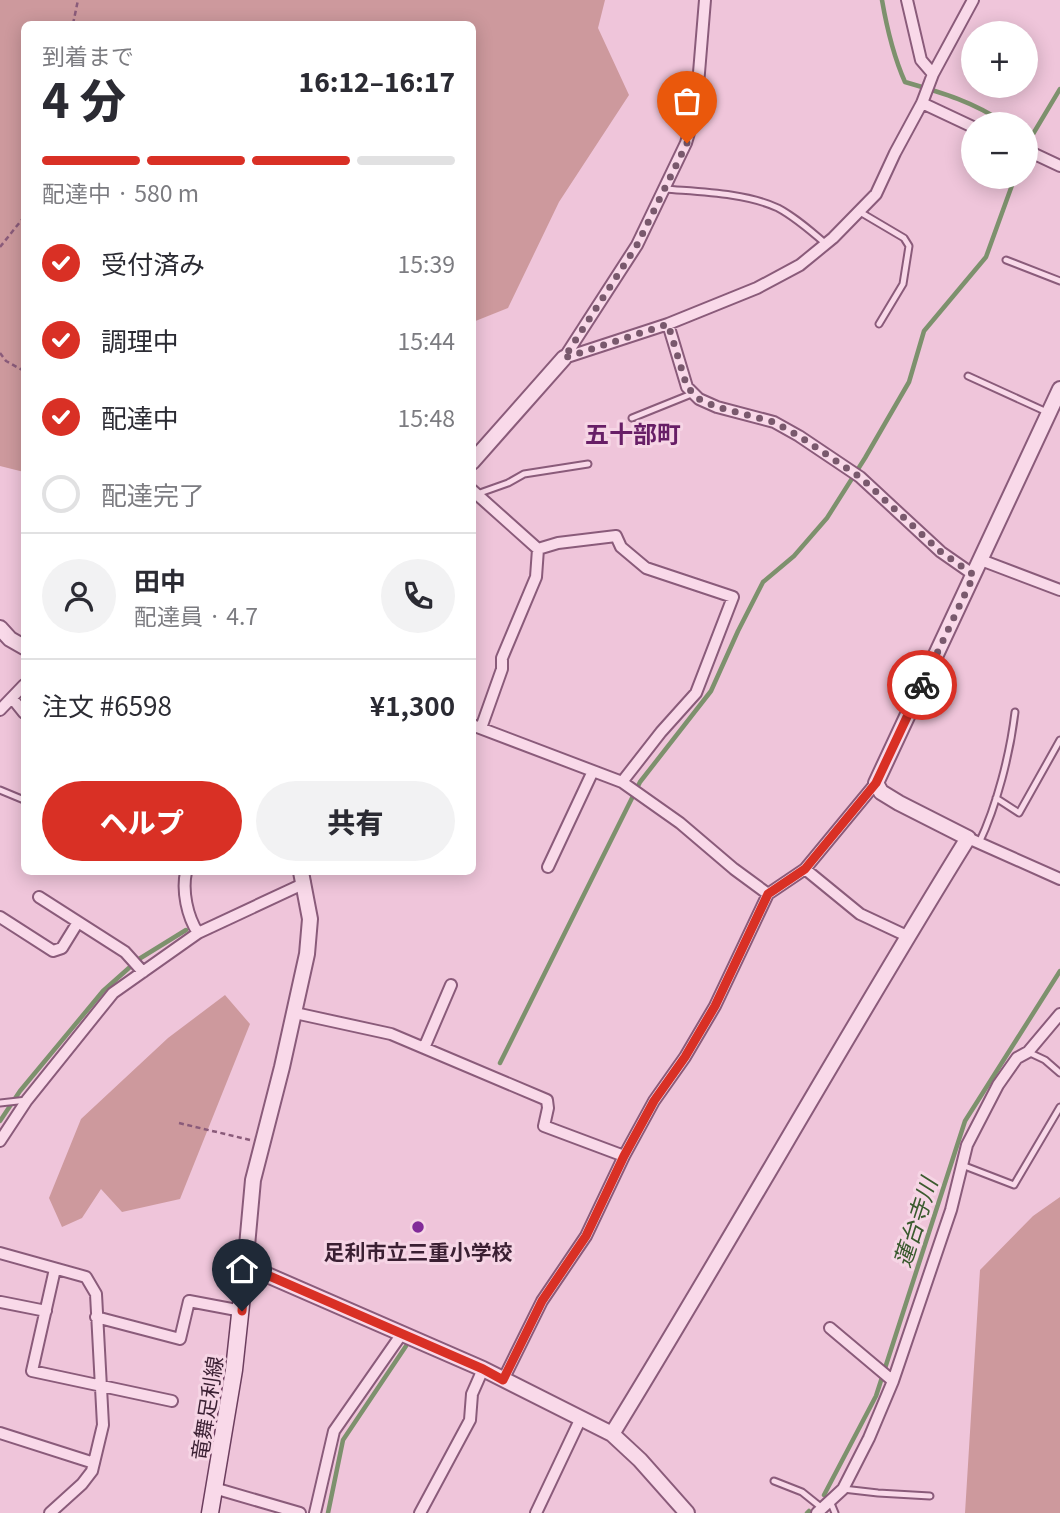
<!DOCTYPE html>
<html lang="ja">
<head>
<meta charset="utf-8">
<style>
  body { margin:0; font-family:Georgia,"Noto Sans JP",serif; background:#f2f2f3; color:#2b2b33; height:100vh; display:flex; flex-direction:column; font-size:26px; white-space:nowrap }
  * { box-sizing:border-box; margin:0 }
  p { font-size:23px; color:#7c7c81 }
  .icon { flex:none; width:38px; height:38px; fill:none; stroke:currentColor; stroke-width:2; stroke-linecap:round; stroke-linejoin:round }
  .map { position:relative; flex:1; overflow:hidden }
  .side { position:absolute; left:21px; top:21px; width:455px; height:854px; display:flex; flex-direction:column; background:#fff; border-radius:10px; box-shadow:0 4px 18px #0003 }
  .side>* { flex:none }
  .buttons { position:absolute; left:961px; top:21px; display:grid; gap:14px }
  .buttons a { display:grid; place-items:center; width:77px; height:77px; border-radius:50%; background:#fff; box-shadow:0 4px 18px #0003; font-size:35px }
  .pin { position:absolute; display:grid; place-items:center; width:60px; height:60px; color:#fff; margin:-72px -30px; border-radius:50% 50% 50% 0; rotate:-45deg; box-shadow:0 0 7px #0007 }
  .pin .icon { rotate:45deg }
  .courier { position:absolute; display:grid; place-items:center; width:70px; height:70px; margin:-35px; border:5px solid #d93025; border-radius:50%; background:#fff; color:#222; box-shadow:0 2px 9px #0007 }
  .overview em { font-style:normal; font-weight:800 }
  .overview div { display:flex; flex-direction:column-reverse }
  .overview { display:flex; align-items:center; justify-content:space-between; height:119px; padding:0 21px }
  h1 { font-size:46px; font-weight:800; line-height:52px }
  .bar { display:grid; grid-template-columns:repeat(4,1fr); gap:10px 7px; align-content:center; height:84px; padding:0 21px }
  .bar i { height:9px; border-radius:5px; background:#e1e1e2 }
  .bar .on { background:#d93025 }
  .bar p { grid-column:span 4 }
  .line { display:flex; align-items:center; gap:18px; padding:0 21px; border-top:2px solid #e1e1e2 }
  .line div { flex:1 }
  .round { display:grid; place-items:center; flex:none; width:74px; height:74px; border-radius:37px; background:#f2f2f3 }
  ol { padding:0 21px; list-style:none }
  li { display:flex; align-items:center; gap:21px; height:77px }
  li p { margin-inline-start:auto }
  li .icon { padding:7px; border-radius:50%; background:#d93025; color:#fff; stroke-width:4 }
  li:last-child { color:#7c7c81 }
  li i { width:38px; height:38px; border:4px solid #e1e1e2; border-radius:50% }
  .button { display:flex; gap:14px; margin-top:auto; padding:14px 21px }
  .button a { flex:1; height:80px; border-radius:42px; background:#d93025; color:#fff; font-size:28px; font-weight:800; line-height:80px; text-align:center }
  .button a+a { background:#f2f2f3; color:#2b2b33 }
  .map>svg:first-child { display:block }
</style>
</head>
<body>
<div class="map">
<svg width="1060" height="1513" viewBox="0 0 1060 1513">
  <rect width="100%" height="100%" fill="#efc5da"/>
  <path fill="#cd999d" d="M0 0H605L598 28 629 95 559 202 508 308 473 322 472 24H24V472L0 466Z
    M225 995 250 1024 180 1199 122 1212 101 1189 82 1218 62 1227 49 1198 81 1119 168 1038Z
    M1060 1197V1513H965L980 1270 1033 1216Z"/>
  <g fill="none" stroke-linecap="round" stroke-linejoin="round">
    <path stroke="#7d916d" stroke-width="4.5" d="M882 0C887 29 893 55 905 82 943 93 974 102 1006 124
      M1027 139 1033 134 1060 89
      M500 1063 640 782 711 691 738 631 763 582 794 556 827 518 865 458 909 382 924 331 986 257 1015 177
      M0 1121 20 1091 103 991 139 959 186 930
      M824 1495 876 1396 965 1121 1060 971
      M328 1513 343 1440 406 1346
      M807 1513 809 1511"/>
    <g stroke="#8a5b7a" stroke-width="9">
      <path id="service" d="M665 189C700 192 746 193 778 208 795 217 811 231 826 244
        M860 212 904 238 909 246 903 284 879 324
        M1006 260 1060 281
        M968 376 1049 413
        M632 418 694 393
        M477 494 508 483 524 474 588 464
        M0 790 24 800
        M996 798 1019 813 1060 740
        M979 843C997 805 1010 754 1015 712
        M1028 1052 1045 1060 1060 1073
        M0 1103 27 1100
        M962 1165 1014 1185 1060 1107
        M774 1481 802 1492 822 1508
        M843 1489 878 1493 930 1496
        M830 1501 835 1513"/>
    </g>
    <g stroke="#8a5b7a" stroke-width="14">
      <path id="minor" d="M907 0 921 60 933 74
        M922 103 973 127
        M1026 150 1060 166
        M668 324 687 387 699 399 717 407 774 422 799 436 860 477 941 552 974 575
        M564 358 668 324 757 288 800 265 833 238 876 194 895 153 922 103 933 74 973 0
        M564 358 637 245 686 143 696 109 705 0
        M472 490 538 549
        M538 549 558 543 616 536 621 547 646 568 733 597 696 693 661 732 622 782
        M981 560 1060 590
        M12 698 24 713
        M0 710 24 685
        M472 725 622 782 680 823 734 869 768 894
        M481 728 502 669V658L536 577 538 549
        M968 838 1060 879
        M548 867 593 771
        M805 869 860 914 907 936
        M186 872C182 891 187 916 198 933
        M39 897 125 952 143 972
        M0 917 53 951 62 948 78 922
        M295 1013 391 1034 547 1100 548 1108 544 1126 624 1156
        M424 1048 451 985
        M0 1141 27 1100 113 993 198 933 305 883
        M0 1253 86 1277 96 1294 103 1425 92 1471 82 1484 50 1513
        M55 1269 32 1371 172 1401
        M1 1302 46 1311
        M96 1317 180 1339 189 1301 242 1311
        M830 1328 893 1381
        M503 1380 542 1301 586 1236 624 1156 654 1101 685 1057 715 1006 768 894 805 869 876 783
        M0 1433 94 1463
        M214 1488 300 1513
        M315 1513 334 1431 401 1335
        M420 1513 470 1420 472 1394 483 1369
        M536 1513 580 1420
        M817 1513 843 1489 869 1438 893 1381 951 1210 967 1145 998 1085 1017 1058 1028 1052 1060 1014"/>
    </g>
    <g stroke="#8a5b7a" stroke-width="18">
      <path id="tertiary" d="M472 462 564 358
        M0 628 10 639 24 647
        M301 872 310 919 307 954 282 1067 253 1180 245 1268 265 1274 483 1369 612 1434 640 1460 687 1513
        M612 1434C733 1237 846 1035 968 838L899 803 881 792 876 783 1060 389"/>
    </g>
    <g stroke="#6c3e5e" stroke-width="19">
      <path id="secondary" d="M210 1513 234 1370 245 1268"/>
    </g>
    <path stroke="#8a5b7a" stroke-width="2.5" stroke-dasharray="5 3.5" stroke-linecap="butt" d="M73 24 78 0
      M0 247 24 217
      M0 353 6 361 24 371
      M179 1123 250 1140"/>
    <use href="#service" stroke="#f9d9e9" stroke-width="5"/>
    <use href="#minor" stroke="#f9d9e9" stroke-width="10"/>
    <use href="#tertiary" stroke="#f9d9e9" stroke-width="14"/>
    <use href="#secondary" stroke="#f9d9e9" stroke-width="16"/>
  </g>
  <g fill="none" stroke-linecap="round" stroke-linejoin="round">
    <path stroke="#79596d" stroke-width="7" stroke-dasharray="0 12.6" d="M687 143 637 245 564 358 668 324 687 387 699 399 717 407 774 422 799 436 860 477 941 552 974 575 922 685"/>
    <path stroke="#d93025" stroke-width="9" d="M242 1311 245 1268 265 1274 483 1369 503 1380 542 1301 586 1236 624 1156 654 1101 685 1057 715 1006 768 894 805 869 876 783 922 685"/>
  </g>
  <circle fill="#822b99" stroke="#f6d5e5" stroke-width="2.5" cx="418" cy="1227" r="7"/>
  <g text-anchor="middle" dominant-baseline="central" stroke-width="6" stroke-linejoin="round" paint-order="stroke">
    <g font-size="21" font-weight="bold" fill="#3a1f32" stroke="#f6d5e5">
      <text x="418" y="1251">足利市立三重小学校</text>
    </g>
    <g font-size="21" fill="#3a1f32" stroke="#f6d5e5">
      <text transform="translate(206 1408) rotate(-81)">竜舞足利線</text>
    </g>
    <g font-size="23" font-style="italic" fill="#3a5a2e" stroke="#f6d5e5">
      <text transform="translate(914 1222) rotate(-72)">蓮台寺川</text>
    </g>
    <g font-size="24" font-weight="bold" fill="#671e66" stroke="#f6d5e5">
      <text x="633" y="432">五十部町</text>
    </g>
  </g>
</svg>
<div class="buttons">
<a>+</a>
<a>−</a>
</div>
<div class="pin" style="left:687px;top:143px;background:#ea580c"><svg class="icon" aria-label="bag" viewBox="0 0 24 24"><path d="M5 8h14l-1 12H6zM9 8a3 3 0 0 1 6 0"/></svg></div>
<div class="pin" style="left:242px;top:1311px;background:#1f2937"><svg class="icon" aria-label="home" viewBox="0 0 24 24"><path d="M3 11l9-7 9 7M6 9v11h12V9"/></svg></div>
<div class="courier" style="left:922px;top:685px"><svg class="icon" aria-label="bike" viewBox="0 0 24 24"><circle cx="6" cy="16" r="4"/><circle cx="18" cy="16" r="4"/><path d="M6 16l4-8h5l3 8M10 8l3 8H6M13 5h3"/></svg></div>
<section class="side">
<div class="overview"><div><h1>4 分</h1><p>到着まで</p></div><em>16:12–16:17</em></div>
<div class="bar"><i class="on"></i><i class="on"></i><i class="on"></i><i></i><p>配達中 · 580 m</p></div>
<ol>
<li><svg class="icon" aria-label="check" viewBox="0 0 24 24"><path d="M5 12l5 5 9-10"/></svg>受付済み<p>15:39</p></li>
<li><svg class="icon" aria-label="check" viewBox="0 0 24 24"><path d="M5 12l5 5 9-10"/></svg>調理中<p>15:44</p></li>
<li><svg class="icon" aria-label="check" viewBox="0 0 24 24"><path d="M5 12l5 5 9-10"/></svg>配達中<p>15:48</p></li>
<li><i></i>配達完了</li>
</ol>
<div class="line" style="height:126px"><a class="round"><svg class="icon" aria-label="person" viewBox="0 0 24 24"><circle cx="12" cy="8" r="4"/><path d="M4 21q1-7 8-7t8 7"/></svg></a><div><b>田中</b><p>配達員 · 4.7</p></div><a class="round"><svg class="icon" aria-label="phone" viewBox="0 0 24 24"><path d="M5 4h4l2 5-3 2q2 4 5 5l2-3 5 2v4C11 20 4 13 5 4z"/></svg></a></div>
<div class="line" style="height:91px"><div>注文 #6598</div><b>¥1,300</b></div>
<div class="button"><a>ヘルプ</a><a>共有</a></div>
</section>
</div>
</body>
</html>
